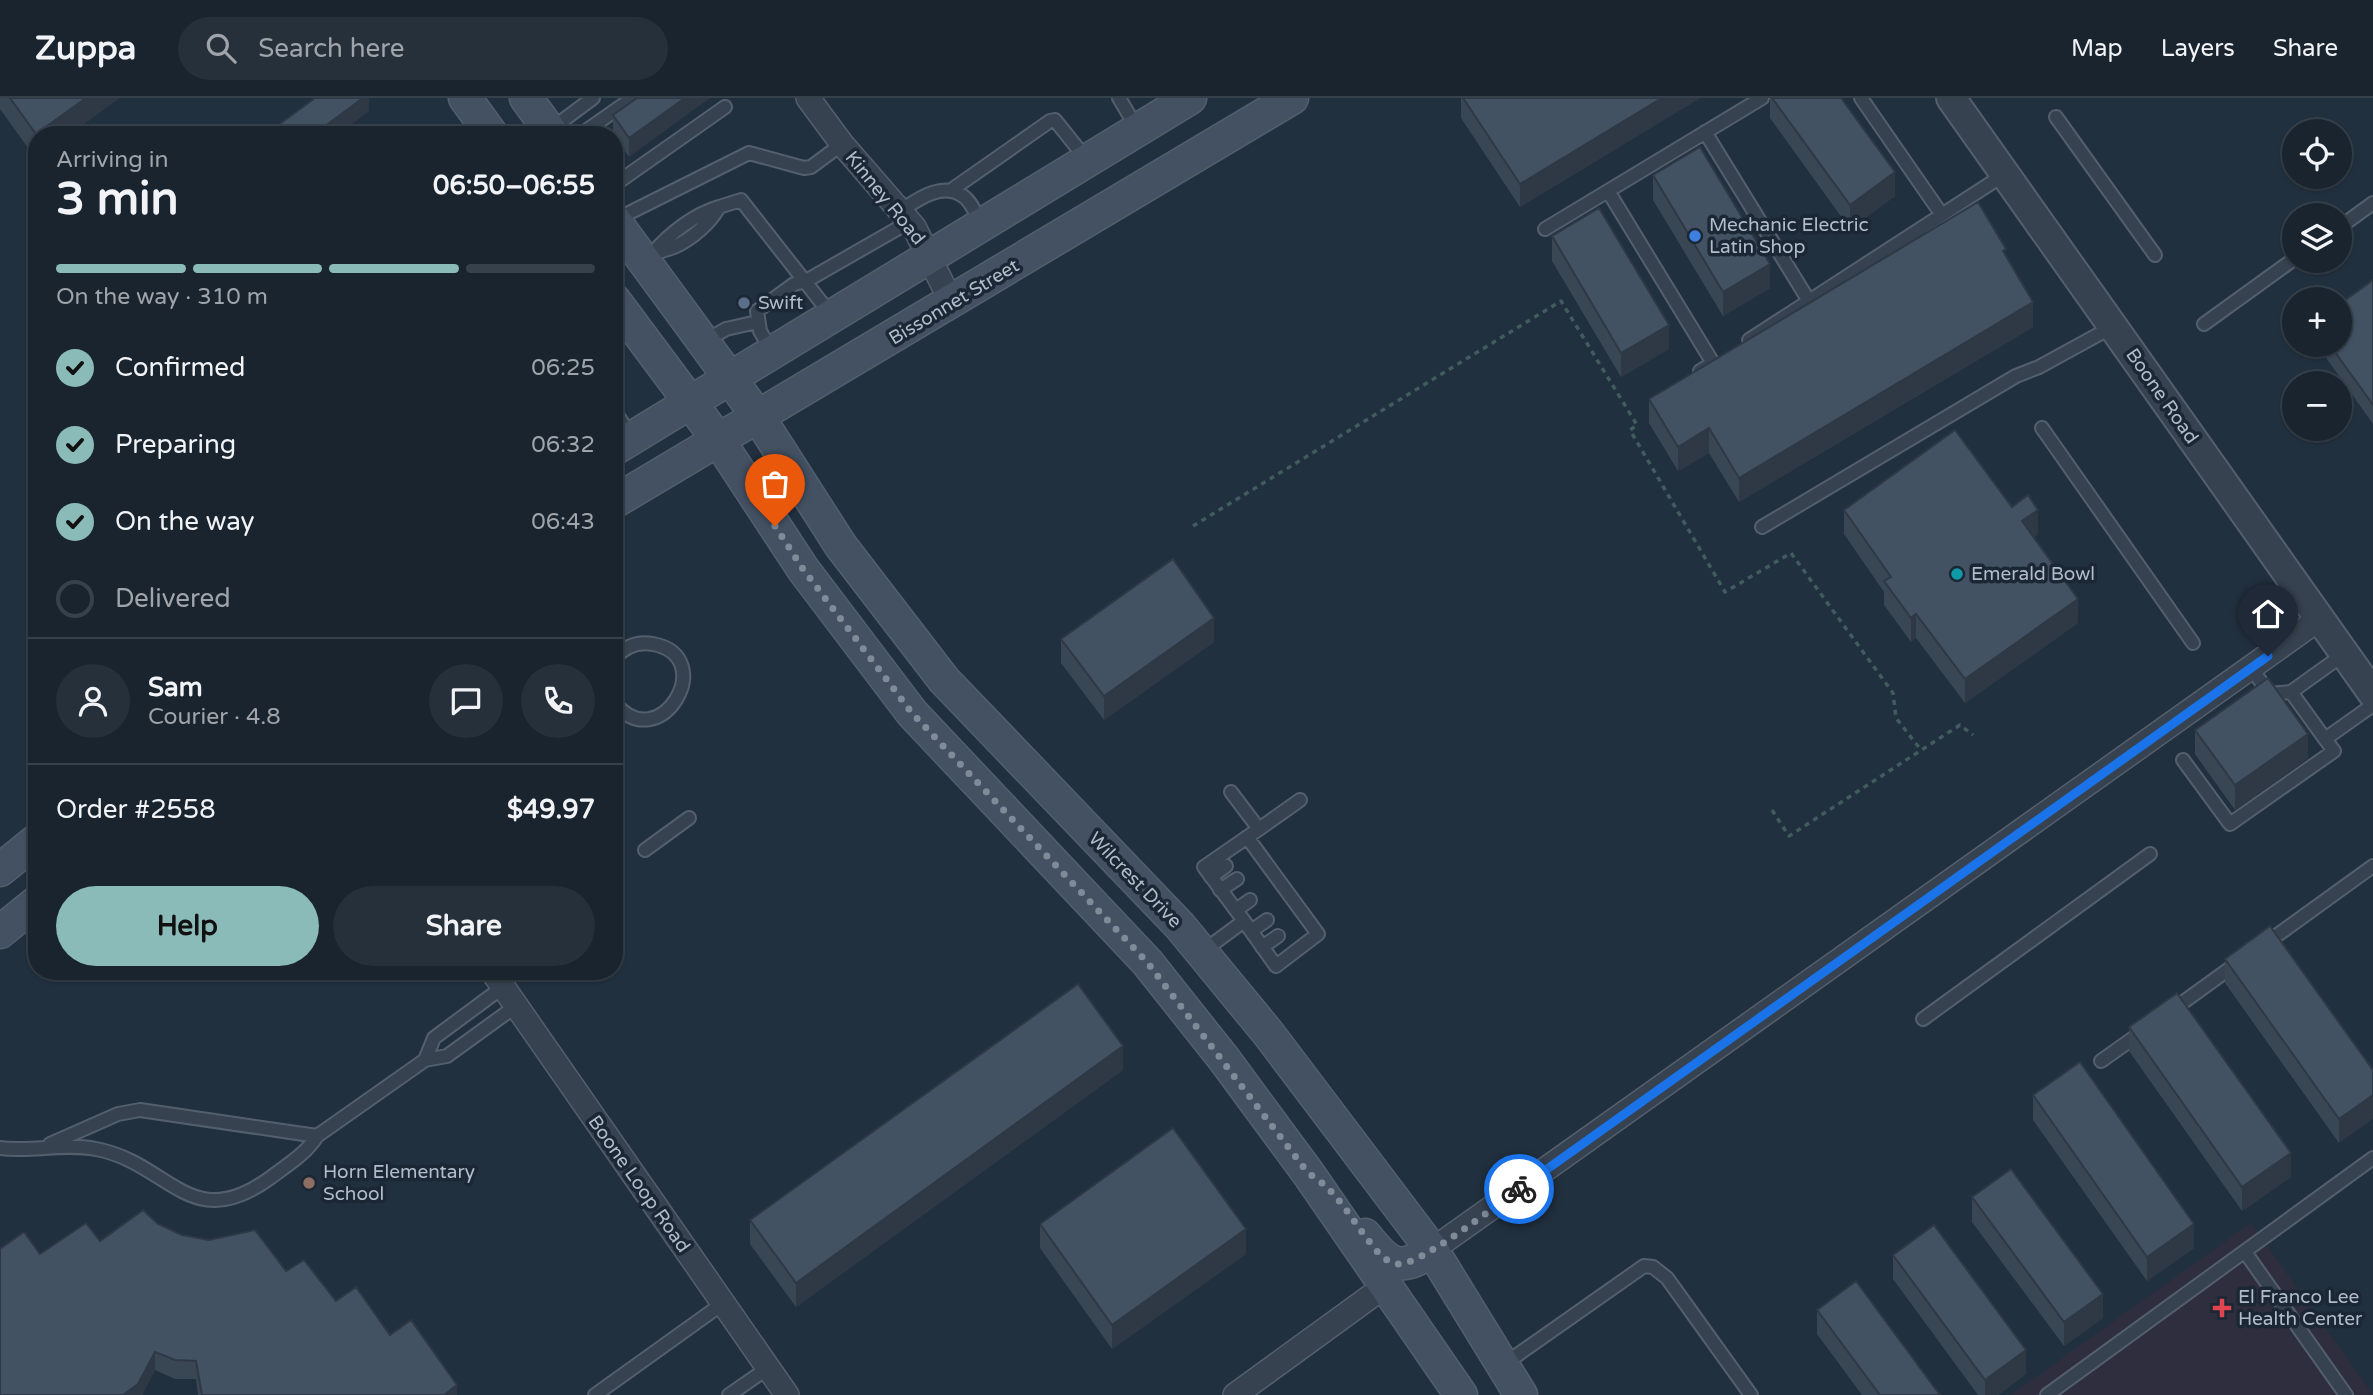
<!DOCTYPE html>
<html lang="en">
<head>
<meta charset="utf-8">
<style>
  body { margin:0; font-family:"Varela Round",sans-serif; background:#26303b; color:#f1f3f6; height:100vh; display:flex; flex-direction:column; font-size:26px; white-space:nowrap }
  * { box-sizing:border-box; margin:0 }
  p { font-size:23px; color:#9fa4aa }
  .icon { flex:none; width:38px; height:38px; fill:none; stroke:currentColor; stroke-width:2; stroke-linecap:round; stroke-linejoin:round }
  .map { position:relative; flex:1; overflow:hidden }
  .details { position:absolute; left:28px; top:28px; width:595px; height:854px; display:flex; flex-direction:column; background:#19242f; border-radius:28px; box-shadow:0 2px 5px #0004,0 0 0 2px #37414b }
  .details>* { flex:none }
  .fabs { position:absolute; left:2282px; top:21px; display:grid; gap:14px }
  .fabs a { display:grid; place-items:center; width:70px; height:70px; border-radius:50%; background:#19242f; box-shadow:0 2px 5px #0004,0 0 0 2px #37414b; font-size:35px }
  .pin { position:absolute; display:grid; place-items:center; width:60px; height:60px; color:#fff; margin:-72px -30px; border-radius:50% 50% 50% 0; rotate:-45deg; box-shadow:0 0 7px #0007 }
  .pin .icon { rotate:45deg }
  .courier { position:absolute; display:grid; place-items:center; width:70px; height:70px; margin:-35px; border:5px solid #1a73e8; border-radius:50%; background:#fff; color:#222; box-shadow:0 2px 9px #0007 }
  .overview em { font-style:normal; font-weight:700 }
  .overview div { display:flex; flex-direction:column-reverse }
  .overview { display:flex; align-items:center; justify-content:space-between; height:119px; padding:0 28px }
  h1 { font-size:46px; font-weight:700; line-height:52px }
  .bar { display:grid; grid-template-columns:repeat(4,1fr); gap:10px 7px; align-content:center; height:84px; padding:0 28px }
  .bar i { height:9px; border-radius:5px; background:#37414b }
  .bar .on { background:#8bbbb9 }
  .bar p { grid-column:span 4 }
  .line { display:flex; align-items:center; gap:18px; padding:0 28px; border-top:2px solid #37414b }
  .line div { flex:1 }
  .round { display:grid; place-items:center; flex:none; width:74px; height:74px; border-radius:37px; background:#26303b }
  ol { padding:0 28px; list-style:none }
  li { display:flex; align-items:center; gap:21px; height:77px }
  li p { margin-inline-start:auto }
  li .icon { padding:7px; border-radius:50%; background:#8bbbb9; color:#111; stroke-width:4 }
  li:last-child { color:#9fa4aa }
  li i { width:38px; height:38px; border:4px solid #37414b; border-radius:50% }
  .button { display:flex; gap:14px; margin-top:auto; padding:14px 28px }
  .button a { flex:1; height:80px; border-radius:42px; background:#8bbbb9; color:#111; font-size:28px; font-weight:700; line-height:80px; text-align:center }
  .button a+a { background:#26303b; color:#f1f3f6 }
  header { display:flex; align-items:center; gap:42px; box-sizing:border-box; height:98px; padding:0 35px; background:#19242f; border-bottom:2px solid #37414b }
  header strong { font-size:33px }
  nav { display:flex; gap:38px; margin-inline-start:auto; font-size:24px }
  .search { width:490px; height:63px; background:#26303b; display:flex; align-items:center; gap:18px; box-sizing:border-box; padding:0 24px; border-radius:38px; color:#9fa4aa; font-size:26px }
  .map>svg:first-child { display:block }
</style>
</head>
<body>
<header>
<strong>Zuppa</strong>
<div class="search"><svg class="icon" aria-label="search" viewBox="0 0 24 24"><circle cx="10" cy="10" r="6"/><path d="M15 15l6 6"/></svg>Search here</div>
<nav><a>Map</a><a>Layers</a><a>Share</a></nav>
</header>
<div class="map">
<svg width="2373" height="1297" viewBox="0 0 2373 1297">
  <rect width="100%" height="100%" fill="#21303f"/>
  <path fill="#2f2e3f" d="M2251 1125 2373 1297H2011Z"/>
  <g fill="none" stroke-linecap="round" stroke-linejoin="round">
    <g stroke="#545f6d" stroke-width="16">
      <path id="service" d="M1119 0 1138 32
        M1861 0 1942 117
        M2056 19 2155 157
        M550 32 593 0
        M1705 34 1809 203
        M580 37 633 0
        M614 87 725 9
        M950 93 1050 23 1055 22 1087 62
        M1608 93 1713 265 1700 273
        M900 113C917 102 942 83 963 98 971 103 977 118 982 126
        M615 122 749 55 804 70 811 69 842 46
        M2340 129 2373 105
        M1545 131 1762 0
        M653 155C670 135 695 116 719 109
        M644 162C654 154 663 153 674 149 692 141 710 125 719 109L741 102 832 218
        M2204 226 2294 161
        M1749 242 2005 76
        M705 243 726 231 757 224
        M773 255 760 233 757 213 794 186 806 183 909 124
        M614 312 632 340
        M2042 330 2193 545
        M1762 429 2016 278 2039 269 2112 229
        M614 561C624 549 637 543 653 546 721 559 659 662 614 604
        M2251 570 2270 596 2291 594 2344 556
        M2291 594 2325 641 2373 607
        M2183 662 2230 726 2334 653 2325 641
        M1259 731 1300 702
        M645 752 689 720
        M1211 779 1226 768
        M1220 792 1237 781
        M1236 812 1250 802
        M1244 823 1276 868 1318 836 1247 739
        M1251 833 1267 822
        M2265 846 2373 768
        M1262 849 1278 838
        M1202 854 1244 823 1204 769 1259 731 1231 694
        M2171 913 2236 866
        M1923 921 2150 756
        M425 962 434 940 503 889
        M2101 963 2142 934
        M50 1046 118 1016 140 1012 317 1038
        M0 1050C32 1054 64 1045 96 1051 170 1065 190 1138 270 1080 287 1067 305 1057 317 1038L425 962 447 958 516 908
        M2245 1154 2346 1297
        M1503 1267 1644 1168 1653 1169 1667 1180 1751 1297
        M595 1297 722 1206
        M729 1297 768 1270
        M2047 1297 2373 1060"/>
    </g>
    <g stroke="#545f6d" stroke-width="26">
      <path id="minor" d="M808 0 842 46 914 129 952 205
        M492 873 787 1297
        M1432 1152 2319 521
        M1235 1297 1385 1188"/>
    </g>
    <g stroke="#545f6d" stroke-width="32">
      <path id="tertiary" d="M1951 0 2373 596"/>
    </g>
    <g stroke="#545f6d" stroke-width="35">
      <path id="secondary" d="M465 0 492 37
        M526 0 553 37
        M614 122 759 320 841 448 944 582 1180 828 1268 935 1432 1152 1521 1297
        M614 202 719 343 803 471 912 615 1147 864 1224 961 1308 1075 1461 1297
        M614 351 1190 0
        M614 404 1292 0
        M0 772 37 742
        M0 834 37 804
        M1365 1137C1388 1166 1399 1176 1432 1152"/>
    </g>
    <path stroke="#415c5d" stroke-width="3.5" stroke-dasharray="5 5" stroke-linecap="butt" d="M1193 428 1561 203 1637 327 1630 332 1725 494 1791 455 1893 595 1896 620 1921 652
      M1772 712 1789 738 1960 627 1973 637"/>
    <use href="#service" stroke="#36424f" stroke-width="12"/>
    <use href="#minor" stroke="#36424f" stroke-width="23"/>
    <use href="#tertiary" stroke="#36424f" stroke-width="28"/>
    <use href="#secondary" stroke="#435162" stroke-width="32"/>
  </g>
  <path fill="#394755" d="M0 0H119L69 37H37L36 61 0 11Z
    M637 0 629 59 614 37 613 36V17Z
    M1461 0H1700L1520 109 1461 20Z
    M1770 0H1841L1895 98 1850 131 1770 20Z
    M1653 77 1770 190 1723 218 1653 102Z
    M1552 138 1669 251 1621 279 1552 163Z
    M2006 158 2033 229 1739 404 1709 355 1678 373 1649 325V301Z
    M2373 182V326L2317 247H2340Z
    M2012 409 2038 436 2034 439 2078 525 1965 605 1916 540 1911 544 1884 507V494L1844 436V412Z
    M1061 541 1214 544 1104 622 1061 565Z
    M2195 632 2308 660 2235 712 2195 656Z
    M2225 861 2373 972 2339 1045 2225 885Z
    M2129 929 2291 1079 2242 1113 2129 953Z
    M1123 972 796 1209 750 1146V1122Z
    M2033 997 2194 1150 2147 1183 2033 1022Z
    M1972 1099 2103 1220 2064 1248 1972 1124Z
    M158 1126 182 1137 286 1173 390 1237 457 1297H198L196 1281H175L155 1272 142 1297H0L40 1156 100 1143Z
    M1040 1126 1246 1156 1112 1251 1040 1150Z
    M1893 1157 2026 1276 1998 1297H1978L1893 1181Z
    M1817 1212 1940 1297H1862L1817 1236Z"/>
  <path fill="#2e3945" d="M86 0H119L69 37H37L36 61V36Z
    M363 0H369V13L338 37H313Z
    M685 0H710L629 59V40Z
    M1662 0H1700L1520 109V86Z
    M1895 74V98L1850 131V107Z
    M1770 166V190L1723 218V194Z
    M2033 204V229L1739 404V380Z
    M1669 227V251L1621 279V255Z
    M1709 330V355L1678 373V349Z
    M2038 412V436L2022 448V423Z
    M2078 501V525L1965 605V581Z
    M1916 516V540L1911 544V520Z
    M1214 520V544L1104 622V598Z
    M2308 636V660L2235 712V687Z
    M1123 948V972L796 1209V1185Z
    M2373 997V1021L2339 1045V1021Z
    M2291 1055V1079L2242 1113V1089Z
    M2194 1126V1150L2147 1183V1159Z
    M1246 1131V1156L1112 1251V1227Z
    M2103 1196V1220L2064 1248V1224Z
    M2026 1252V1276L1998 1297H1985V1282Z
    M155 1254V1272L142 1297H123Z
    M457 1287V1297H444Z"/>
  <path fill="#425263" stroke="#2e3945" stroke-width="2" d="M10 0H86L36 36Z
    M315 0H363L313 37H265Z
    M637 0H685L629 40 613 17Z
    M1463 0H1662L1520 86Z
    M1772 0H1841L1895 74 1850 107Z
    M1700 49 1770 166 1723 194 1653 77Z
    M1978 104 2006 151 2003 153 2033 204 1739 380 1709 330 1678 349 1649 301Z
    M1599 110 1669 227 1621 255 1552 138Z
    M2373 182V307L2330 247H2340V206Z
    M1955 332 2012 409 2028 397 2038 412 2022 423 2078 501 1965 581 1916 516 1911 520 1884 483 1891 479 1844 412Z
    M1173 461 1214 520 1104 598 1061 541Z
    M2268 580 2308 636 2235 687 2195 632Z
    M2270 828 2373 972V997L2339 1021 2225 861Z
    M1078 886 1123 948 796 1185 750 1122Z
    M2177 895 2291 1055 2242 1089 2129 929Z
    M2080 964 2194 1126 2147 1159 2033 997Z
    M1173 1030 1246 1131 1112 1227 1040 1126Z
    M2011 1071 2103 1196 2064 1224 1972 1099Z
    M143 1112 158 1126 182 1137 209 1142 255 1132 286 1173 304 1162 336 1203 356 1189 390 1237 411 1222 457 1287 444 1297H202L196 1263 175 1262 155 1254 138 1286 123 1297H0V1151L24 1134 40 1156 86 1125 100 1143Z
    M1934 1127 2026 1252 1985 1282 1893 1157Z
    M1856 1183 1940 1297H1880L1817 1212Z"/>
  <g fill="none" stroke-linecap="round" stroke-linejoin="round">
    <path stroke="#7f8b99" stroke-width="7" stroke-dasharray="0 12.6" d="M775 428 803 471 912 615 1147 864 1308 1075C1332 1089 1346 1112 1362 1134 1372 1146 1381 1163 1397 1166 1418 1169 1498 1106 1519 1091"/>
    <path stroke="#1a73e8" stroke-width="9" d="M1519 1091 2268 558"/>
  </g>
  <circle fill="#3f7fe0" stroke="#1b2734" stroke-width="2.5" cx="1695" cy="138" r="7"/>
  <circle fill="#5c6f8a" stroke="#1b2734" stroke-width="2.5" cx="744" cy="205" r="7"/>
  <circle fill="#0f9aa8" stroke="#1b2734" stroke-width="2.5" cx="1957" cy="476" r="7"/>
  <circle fill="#8d6e63" stroke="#1b2734" stroke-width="2.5" cx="309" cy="1085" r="7"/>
  <path fill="#e0444e" stroke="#1b2734" stroke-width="2.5" d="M2218.5 1199.5h7v7h7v7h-7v7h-7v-7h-7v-7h7z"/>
  <g text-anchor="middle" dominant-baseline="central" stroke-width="7" stroke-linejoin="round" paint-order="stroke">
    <g font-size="19" fill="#b1bcca" stroke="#1b2734">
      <text transform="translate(885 100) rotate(51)">Kinney Road</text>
      <text transform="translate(954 204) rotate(-31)">Bissonnet Street</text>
      <text transform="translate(2162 298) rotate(55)">Boone Road</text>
      <text transform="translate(1135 782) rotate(46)">Wilcrest Drive</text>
      <text transform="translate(639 1086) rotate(55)">Boone Loop Road</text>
    </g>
    <g font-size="19" fill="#b1bcca" stroke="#1b2734" text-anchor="start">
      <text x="1709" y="127">Mechanic Electric<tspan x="1709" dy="22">Latin Shop</tspan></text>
      <text x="758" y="205">Swift</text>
      <text x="1971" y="476">Emerald Bowl</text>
      <text x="323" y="1074">Horn Elementary<tspan x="323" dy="22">School</tspan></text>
      <text x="2238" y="1199">El Franco Lee<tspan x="2238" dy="22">Health Center</tspan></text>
    </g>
  </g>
</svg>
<div class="fabs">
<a><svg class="icon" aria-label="locate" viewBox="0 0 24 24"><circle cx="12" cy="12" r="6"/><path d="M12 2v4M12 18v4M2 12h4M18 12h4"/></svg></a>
<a><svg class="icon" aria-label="layers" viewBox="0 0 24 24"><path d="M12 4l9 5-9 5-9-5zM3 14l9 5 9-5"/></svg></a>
<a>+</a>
<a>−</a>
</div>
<div class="pin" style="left:775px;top:428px;background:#ea580c"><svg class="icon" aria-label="bag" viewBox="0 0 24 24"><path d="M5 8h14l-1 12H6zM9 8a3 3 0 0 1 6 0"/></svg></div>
<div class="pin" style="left:2268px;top:558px;background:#1f2937"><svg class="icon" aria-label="home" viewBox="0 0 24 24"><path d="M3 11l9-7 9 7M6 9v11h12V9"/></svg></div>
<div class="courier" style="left:1519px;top:1091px"><svg class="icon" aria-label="bike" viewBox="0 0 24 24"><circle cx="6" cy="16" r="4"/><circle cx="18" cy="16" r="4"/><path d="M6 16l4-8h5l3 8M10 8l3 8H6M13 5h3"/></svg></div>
<section class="details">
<div class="overview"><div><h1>3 min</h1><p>Arriving in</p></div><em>06:50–06:55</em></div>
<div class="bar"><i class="on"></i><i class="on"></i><i class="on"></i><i></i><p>On the way · 310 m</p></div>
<ol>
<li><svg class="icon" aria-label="check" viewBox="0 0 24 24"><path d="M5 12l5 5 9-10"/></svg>Confirmed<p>06:25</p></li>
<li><svg class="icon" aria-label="check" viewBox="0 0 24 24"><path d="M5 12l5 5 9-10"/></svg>Preparing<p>06:32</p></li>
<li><svg class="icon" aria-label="check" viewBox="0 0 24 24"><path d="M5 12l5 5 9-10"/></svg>On the way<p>06:43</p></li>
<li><i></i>Delivered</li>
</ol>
<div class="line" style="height:126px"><a class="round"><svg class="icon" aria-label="person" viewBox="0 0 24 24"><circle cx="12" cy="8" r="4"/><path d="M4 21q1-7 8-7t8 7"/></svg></a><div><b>Sam</b><p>Courier · 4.8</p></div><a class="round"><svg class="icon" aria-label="chat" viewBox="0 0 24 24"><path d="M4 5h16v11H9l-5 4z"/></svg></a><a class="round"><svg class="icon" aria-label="phone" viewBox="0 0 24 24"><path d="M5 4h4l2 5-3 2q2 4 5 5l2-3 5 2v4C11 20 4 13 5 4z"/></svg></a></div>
<div class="line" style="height:91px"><div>Order #2558</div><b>$49.97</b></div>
<div class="button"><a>Help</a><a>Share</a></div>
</section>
</div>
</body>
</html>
